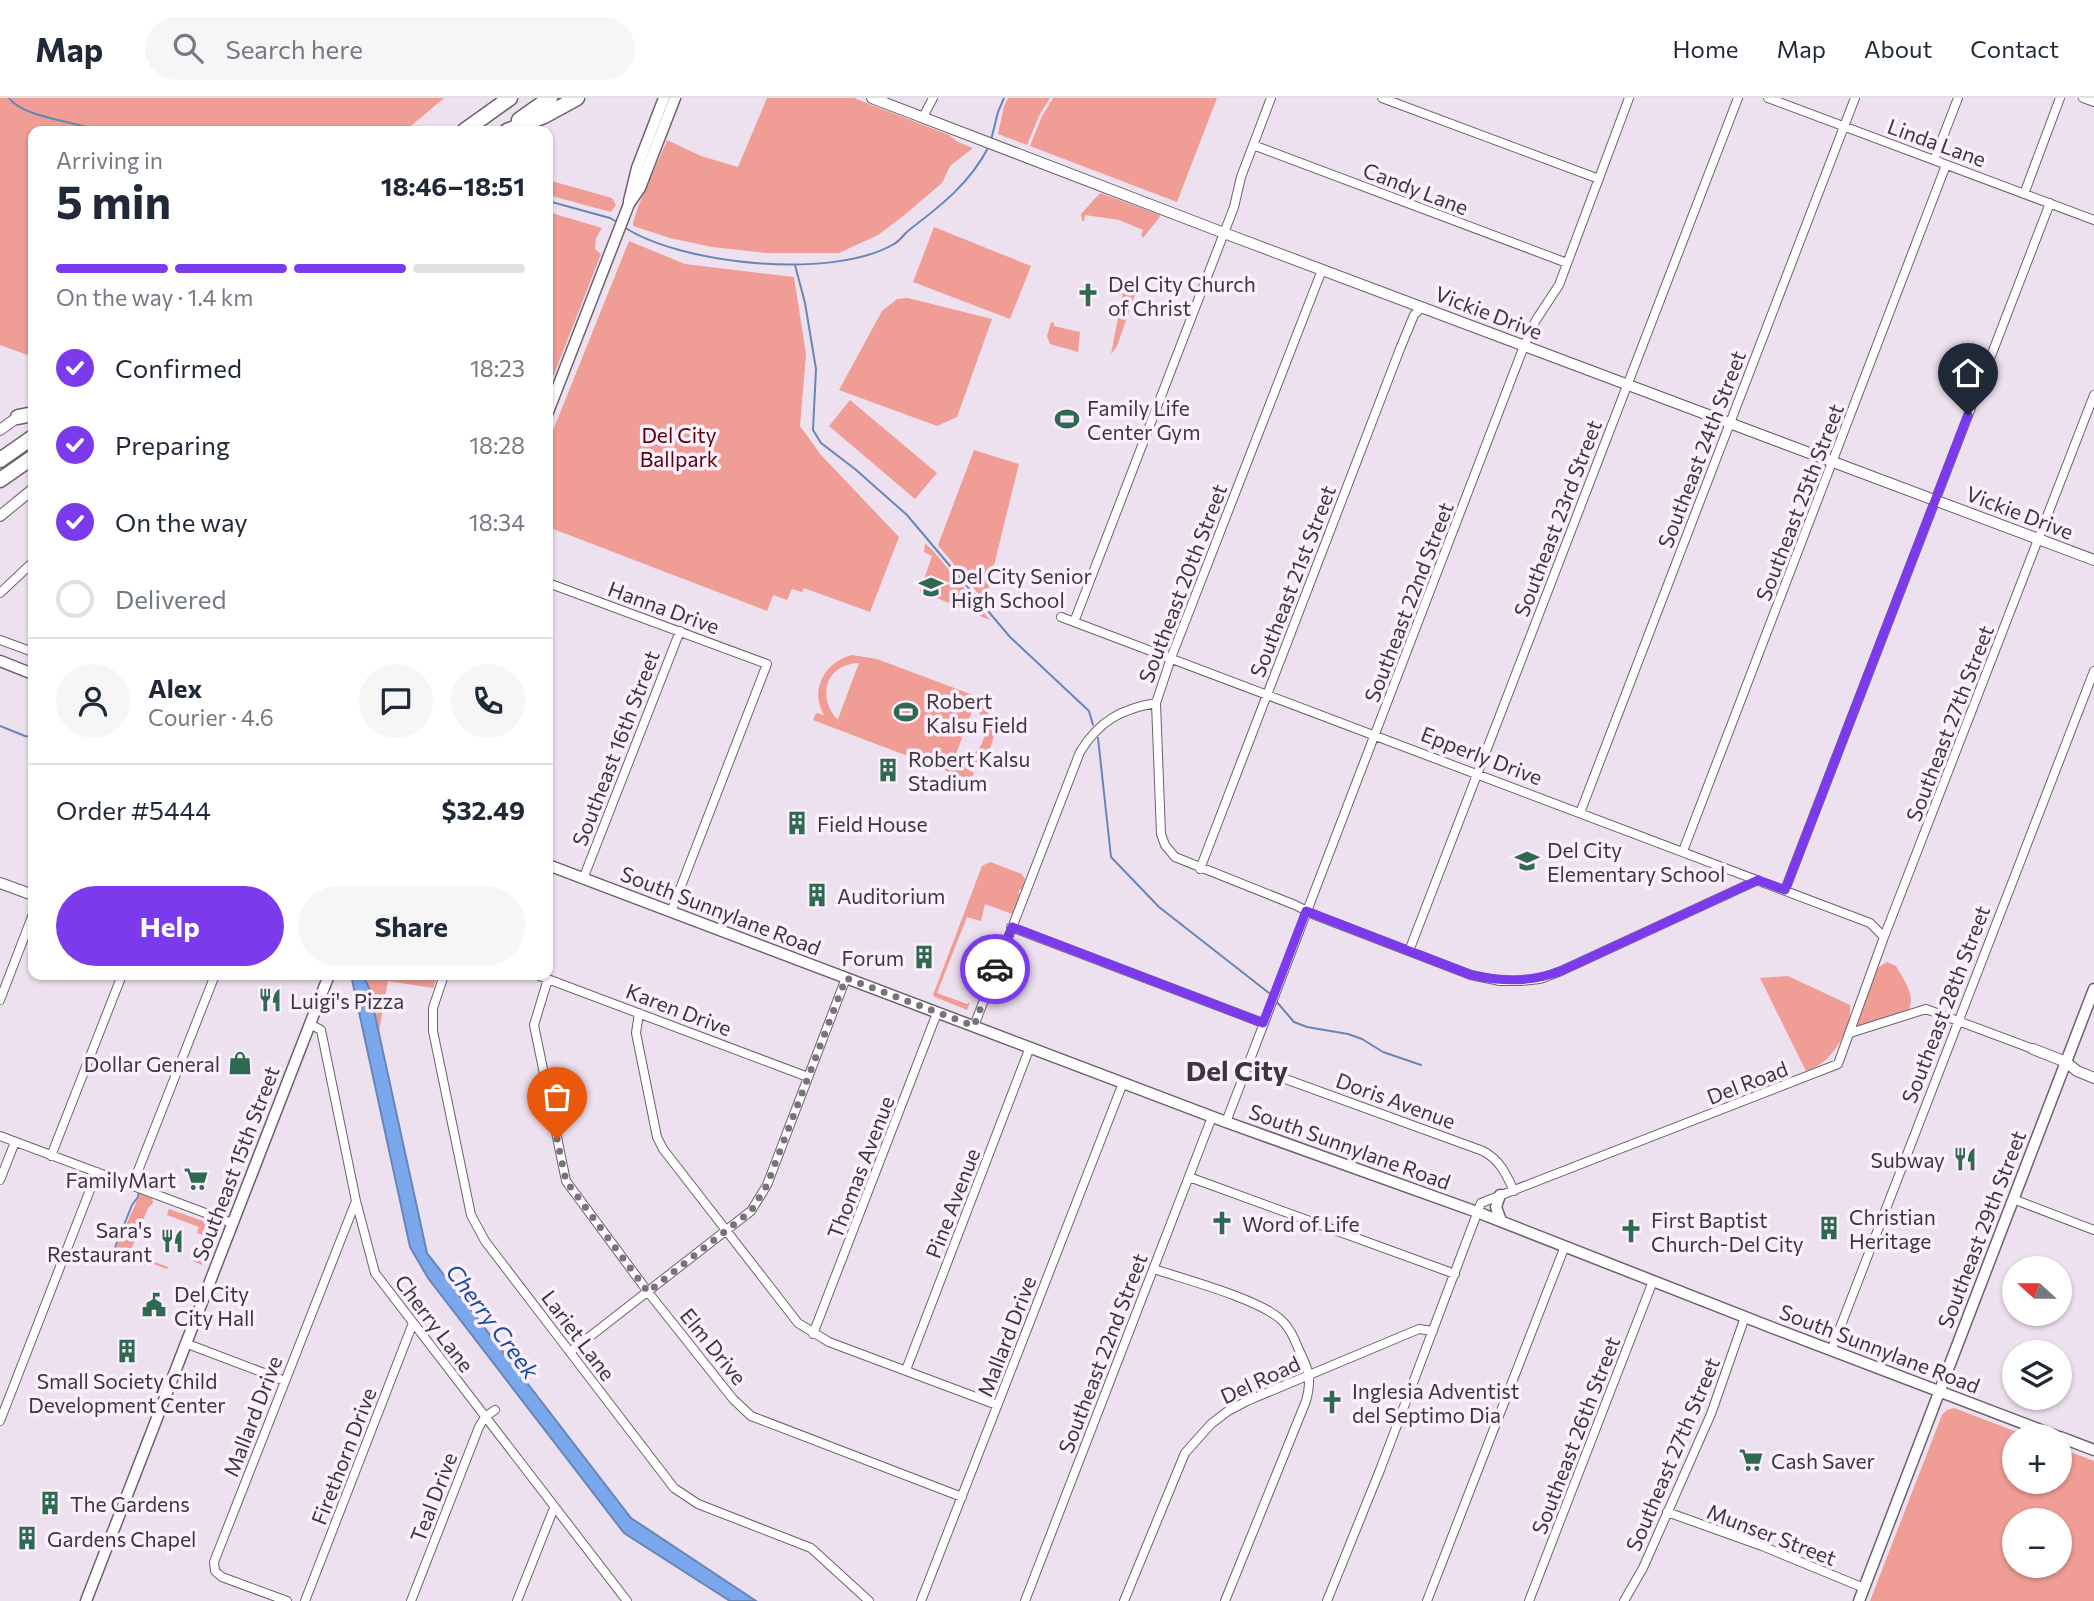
<!DOCTYPE html>
<html lang="en">
<head>
<meta charset="utf-8">
<style>
  body { margin:0; font-family:Commissioner,sans-serif; background:#f6f6f7; color:#1f2937; height:100vh; display:flex; flex-direction:column; font-size:26px; white-space:nowrap }
  * { box-sizing:border-box; margin:0 }
  p { font-size:23px; color:#747a83 }
  .icon { flex:none; width:38px; height:38px; fill:none; stroke:currentColor; stroke-width:2; stroke-linecap:round; stroke-linejoin:round }
  .map { position:relative; flex:1; overflow:hidden }
  .sheet { position:absolute; left:28px; top:28px; width:525px; height:854px; display:flex; flex-direction:column; background:#fff; border-radius:14px; box-shadow:0 2px 5px #0004 }
  .sheet>* { flex:none }
  .needle { width:46px; rotate:291deg }
  .fabs { position:absolute; left:2002px; top:1158px; display:grid; gap:14px }
  .fabs a { display:grid; place-items:center; width:70px; height:70px; border-radius:50%; background:#fff; box-shadow:0 2px 5px #0004; font-size:35px }
  .pin { position:absolute; display:grid; place-items:center; width:60px; height:60px; color:#fff; margin:-72px -30px; border-radius:50% 50% 50% 0; rotate:-45deg; box-shadow:0 0 7px #0007 }
  .pin .icon { rotate:45deg }
  .courier { position:absolute; display:grid; place-items:center; width:70px; height:70px; margin:-35px; border:5px solid #7c3aed; border-radius:50%; background:#fff; color:#222; box-shadow:0 2px 9px #0007 }
  .head em { font-style:normal; font-weight:700 }
  .head div { display:flex; flex-direction:column-reverse }
  .head { display:flex; align-items:center; justify-content:space-between; height:119px; padding:0 28px }
  h1 { font-size:46px; font-weight:700; line-height:52px }
  .bar { display:grid; grid-template-columns:repeat(4,1fr); gap:10px 7px; align-content:center; height:84px; padding:0 28px }
  .bar i { height:9px; border-radius:5px; background:#e0e1e3 }
  .bar .selected { background:#7c3aed }
  .bar p { grid-column:span 4 }
  .line { display:flex; align-items:center; gap:18px; padding:0 28px; border-top:2px solid #e0e1e3 }
  .line div { flex:1 }
  .round { display:grid; place-items:center; flex:none; width:74px; height:74px; border-radius:37px; background:#f6f6f7 }
  ol { padding:0 28px; list-style:none }
  li { display:flex; align-items:center; gap:21px; height:77px }
  li p { margin-inline-start:auto }
  li .icon { padding:7px; border-radius:50%; background:#7c3aed; color:#fff; stroke-width:4 }
  li:last-child { color:#747a83 }
  li i { width:38px; height:38px; border:4px solid #e0e1e3; border-radius:50% }
  .button { display:flex; gap:14px; margin-top:auto; padding:14px 28px }
  .button a { flex:1; height:80px; border-radius:42px; background:#7c3aed; color:#fff; font-size:28px; font-weight:700; line-height:80px; text-align:center }
  .button a+a { background:#f6f6f7; color:#1f2937 }
  header { display:flex; align-items:center; gap:42px; box-sizing:border-box; height:98px; padding:0 35px; background:#fff; border-bottom:2px solid #e0e1e3 }
  header strong { font-size:33px }
  nav { display:flex; gap:38px; margin-inline-start:auto; font-size:24px }
  .search { width:490px; height:63px; background:#f6f6f7; display:flex; align-items:center; gap:18px; box-sizing:border-box; padding:0 24px; border-radius:38px; color:#747a83; font-size:26px }
  .map>svg:first-child { display:block }
</style>
</head>
<body>
<header>
<strong>Map</strong>
<div class="search"><svg class="icon" aria-label="search" viewBox="0 0 24 24"><circle cx="10" cy="10" r="6"/><path d="M15 15l6 6"/></svg>Search here</div>
<nav><a>Home</a><a>Map</a><a>About</a><a>Contact</a></nav>
</header>
<div class="map">
<svg width="2094" height="1503" viewBox="0 0 2094 1503">
  <rect width="100%" height="100%" fill="#eee1ef"/>
  <path fill="#f09d95" fill-rule="evenodd" d="M0 0H444L405 33H33V259L0 247Z
    M767 0H854L949 37 958 44 973 50 950 68 942 85 902 119 878 137 839 155H766L712 149 670 140 633 128C632 117 661 58 667 42L701 58 738 69Z
    M1008 0H1050L1039 18 1027 47 998 36 1004 8Z
    M1053 0H1217L1177 104 1030 48 1042 18Z
    M548 82 612 100 616 107 611 114 548 97Z
    M1100 95 1160 117 1159 120 1143 140 1141 137 1143 132 1119 122 1085 117 1084 123H1082L1081 116Z
    M548 114 602 130 596 140 595 151 601 156 548 292Z
    M934 129 1031 168 1010 221 913 184Z
    M629 143 685 166 794 179 806 256 800 328 821 357 899 439 870 514 804 490 802 494 792 491 787 502 773 497 767 513 548 429V345Z
    M1127 183 1138 188 1117 248 1111 256 1125 184Z
    M908 200 992 221 957 319 937 328 839 292 882 213 897 201Z
    M1051 224 1054 225V228L1080 234 1078 254 1050 246 1047 238Z
    M850 302 937 375 915 401 829 328Z
    M974 352 1019 366 985 504 938 447Z
    M925 445 935 455 990 522 920 493 932 458 924 454Z
    M852 557 877 561 973 597C1001 621 1002 655 966 670L974 675 971 682 813 622 816 615 824 617C809 592 825 564 852 557ZM859 565 838 621H837C816 597 827 566 859 565ZM974 608C995 630 983 662 953 664Z
    M990 764 1022 776 1025 781 1022 791 1019 792V799L1012 816 985 806 981 823 967 819 937 895 967 906 970 904 967 912 935 899 933 897 982 768Z
    M1887 864 1896 868C1903 881 1916 897 1909 911L1862 929 1857 927 1856 925 1876 871Z
    M363 877H438L433 890 388 883 379 933 369 890Z
    M1788 878 1850 907C1853 932 1830 967 1806 973L1760 880Z
    M140 1096 152 1100 153 1105 148 1110 130 1155 168 1169 167 1171 148 1164 144 1168 146 1163 129 1157 127 1162 119 1159 115 1152Z
    M169 1111 217 1128 202 1167 193 1163 203 1137 197 1135 199 1129 167 1117Z
    M1954 1310 2030 1339H2014V1384H2060V1350L2094 1363V1503H1870L1942 1317 1947 1312ZM2014 1423H2060V1468H2014Z"/>
  <path fill="#7ba7ed" stroke="#6885b8" stroke-width="2" d="M351 877H363L369 890 427 1155 631 1420 756 1503H730L624 1435 428 1180 410 1149Z"/>
  <g fill="none" stroke-linecap="round" stroke-linejoin="round">
    <path stroke="#6885b8" stroke-width="2" d="M9 0C22 19 76 24 100 33
      M991 42 998 14 1004 0
      M548 103 610 120 617 124
      M624 129C682 167 833 182 894 146 900 143 904 136 909 132 942 107 971 84 989 48
      M795 167 805 205 816 271 813 332 821 345 855 371 907 417 1010 539 1089 613 1093 627
      M0 628 25 638 33 639
      M1098 640 1111 759 1159 809 1269 895
      M1276 903 1294 924 1307 929 1348 936 1362 941 1383 954 1421 967
      M138 1097 139 1096
      M118 1159 114 1152 132 1107 138 1099"/>
    <g stroke="#6c616e" stroke-width="10">
      <path id="minor" d="M1382 0 1599 81
        M1768 0 2094 122
        M2083 0 2094 4
        M923 19 933 0
        M1253 47 1567 165
        M1934 62 1958 0
        M2024 96 2060 0
        M548 485 767 566 671 814
        M0 495 33 464
        M1061 519 1870 825 1884 839
        M1074 524 1224 135 1234 109 1241 79 1271 0
        M0 542 33 554
        M1156 605 1161 736 1165 747 1175 759 1295 807 1315 817 1471 877 1500 883H1521L1540 881 1561 873 1758 782
        M1580 715 1855 0
        M1683 753 1946 67
        M1200 771 1400 251 1414 217 1422 209
        M583 781 680 533
        M1785 792 2050 105
        M1011 829 1263 925
        M1409 853 1738 0
        M444 877 433 910V933L471 1117 485 1143 674 1390 698 1406 811 1450 869 1503
        M537 877 808 979
        M548 881 534 927 566 1083 648 1194 733 1301 751 1318 962 1399
        M0 902 33 816
        M639 915 636 935 657 1039 663 1051 798 1225 829 1244 997 1307
        M310 926 321 932 356 1103 375 1175 627 1503
        M974 928 1080 654C1099 623 1121 611 1156 605L1171 560 1322 172
        M1850 935 1926 911 2033 951
        M1247 967 1483 1053C1500 1062 1506 1076 1514 1093
        M1226 1024 1524 248 1536 222 1559 187 1629 0
        M0 1038 232 1125
        M51 1058 122 877
        M1189 1079 1455 1176
        M0 1082 15 1044
        M132 1088 215 877
        M2013 1101 2094 1132
        M1154 1171C1187 1182 1255 1200 1279 1220 1289 1228 1294 1240 1299 1252 1309 1272 1312 1281 1306 1303L1225 1503
        M813 1236 937 915
        M185 1245 285 1283
        M1831 1253 2094 573
        M570 1254 751 1113 767 1087 846 880
        M906 1272 1030 949
        M0 1323 97 1074
        M1667 1414 1762 1448 1864 1490
        M287 1503 222 1479 215 1473 214 1464 356 1103
        M305 1503 413 1225
        M411 1503 479 1329 485 1319 495 1312
        M517 1503 554 1410
        M921 1503 1123 985
        M1025 1503 1212 1019
        M1124 1503 1185 1355 1211 1326 1228 1313 1247 1303 1419 1231 1433 1233
        M1327 1503 1380 1372 1481 1105 1838 966 1884 839 2094 297
        M1427 1503 1565 1148
        M1529 1503 1653 1183
        M1624 1503 1643 1470 1711 1316 1745 1219"/>
    </g>
    <g stroke="#6c616e" stroke-width="12">
      <path id="tertiary" d="M872 0 1224 135 2094 462
        M0 332 18 319
        M0 418 33 391
        M0 785 33 797
        M2033 951 2066 964 2077 973 2094 980"/>
    </g>
    <g stroke="#6c616e" stroke-width="13">
      <path id="secondary" d="M629 103 637 70 664 0
        M548 314 629 106 640 90 675 0
        M0 563 33 576
        M548 767 1226 1024 1477 1114 1773 1230 2059 1339
        M1500 1097 1496 1109 1501 1123
        M2060 1339 2094 1352
        M86 1503 329 877
        M1859 1503 2094 891"/>
    </g>
    <g stroke="#6c616e" stroke-width="17">
      <path id="motorway" d="M519 22 550 0
        M464 33 510 0
        M507 33 544 18 577 0
        M18 319 33 316
        M0 362 33 339
        M0 382 33 359"/>
    </g>
    <use href="#minor" stroke="#fff" stroke-width="8"/>
    <use href="#tertiary" stroke="#fff" stroke-width="10"/>
    <use href="#secondary" stroke="#fff" stroke-width="10"/>
    <use href="#motorway" stroke="#fff" stroke-width="14"/>
  </g>
  <g fill="none" stroke-linecap="round" stroke-linejoin="round">
    <path stroke="#7a727b" stroke-width="7" stroke-dasharray="0 12.6" d="M557 1041 566 1083 648 1194 751 1113 767 1087 846 880 974 928 995 871"/>
    <path stroke="#7c3aed" stroke-width="9" d="M995 871 1012 829 1263 925 1306 813 1471 877C1504 884 1530 884 1561 873L1758 782 1785 792 1968 317"/>
  </g>
  <defs>
    <g id="church-bare" transform="scale(1.89)"><path d="M-1.2-6h2.4v3.5h3.3v2.4h-3.3V6h-2.4V-.1h-3.3v-2.4h3.3Z" fill="#306952" stroke="#fbeefd" stroke-width="2.5" paint-order="stroke"/></g>
    <g id="stadium-bare" transform="scale(1.89)"><path d="M0-5a6.5 5 0 1 0 0 10a6.5 5 0 1 0 0-10ZM-3.5-1.8h7v3.6h-7Z" fill="#306952" stroke="#fbeefd" stroke-width="2.5" paint-order="stroke"/></g>
    <g id="school-bare" transform="scale(1.89)"><path d="M0-5L7-2L0 1L-7-2ZM-4 1L0 2.5L4 1V4Q0 6-4 4Z" fill="#306952" stroke="#fbeefd" stroke-width="2.5" paint-order="stroke"/></g>
    <g id="building-bare" transform="scale(1.89)"><path d="M-4-6H4V6H1V3H-1V6H-4ZM-2.5-4.3h1.7v1.8h-1.7ZM.8-4.3h1.7v1.8H.8ZM-2.5-1h1.7V.8h-1.7ZM.8-1h1.7V.8H.8Z" fill="#306952" stroke="#fbeefd" stroke-width="2.5" paint-order="stroke"/></g>
    <g id="restaurant-bare" transform="scale(1.89)"><path d="M-5-6h1v4h1v-4h1v4h1v-4h1v5L-1.5 .5V6h-2V.5L-5-1ZM5-6V6H3V1.5H1.5Q1.5-4 5-6Z" fill="#306952" stroke="#fbeefd" stroke-width="2.5" paint-order="stroke"/></g>
    <g id="shop-bare" transform="scale(1.89)"><path d="M-5-2.5h2.3a2.7 3.5 0 0 1 5.4 0H5L5.5 6h-11ZM-1.5-2.5h3a1.5 2.3 0 0 0-3 0Z" fill="#306952" stroke="#fbeefd" stroke-width="2.5" paint-order="stroke"/></g>
    <g id="supermarket-bare" transform="scale(1.89)"><path d="M-6-5.5h2.5l.6 2H6L4.5 2H-2.5L-4.4-4H-6ZM-1.5 3.2a1.3 1.3 0 1 0 .1 0ZM3 3.2a1.3 1.3 0 1 0 .1 0Z" fill="#306952" stroke="#fbeefd" stroke-width="2.5" paint-order="stroke"/></g>
    <g id="civic-bare" transform="scale(1.89)"><path d="M-.6-6.5H3V-4.5H.6V-3L4-1V1h2V6H-6V1h2V-1L-.6-3ZM-1.2 2.5V6h2.4V2.5Z" fill="#306952" stroke="#fbeefd" stroke-width="2.5" paint-order="stroke"/></g>
  </defs>
  <g fill-rule="evenodd">
    <use href="#church-bare" x="1088" y="197"/>
    <use href="#stadium-bare" x="1067" y="321"/>
    <use href="#school-bare" x="931" y="489"/>
    <use href="#stadium-bare" x="906" y="614"/>
    <use href="#building-bare" x="888" y="672"/>
    <use href="#building-bare" x="797" y="725"/>
    <use href="#school-bare" x="1527" y="763"/>
    <use href="#building-bare" x="817" y="797"/>
    <use href="#building-bare" x="924" y="859"/>
    <use href="#restaurant-bare" x="270" y="902"/>
    <use href="#shop-bare" x="240" y="965"/>
    <use href="#restaurant-bare" x="1965" y="1061"/>
    <use href="#supermarket-bare" x="196" y="1081"/>
    <use href="#church-bare" x="1222" y="1125"/>
    <use href="#building-bare" x="1829" y="1130"/>
    <use href="#church-bare" x="1631" y="1133"/>
    <use href="#restaurant-bare" x="172" y="1143"/>
    <use href="#civic-bare" x="154" y="1207"/>
    <use href="#building-bare" x="127" y="1253"/>
    <use href="#church-bare" x="1332" y="1304"/>
    <use href="#supermarket-bare" x="1751" y="1362"/>
    <use href="#building-bare" x="50" y="1405"/>
    <use href="#building-bare" x="27" y="1440"/>
  </g>
  <g text-anchor="middle" dominant-baseline="central" stroke-width="7" stroke-linejoin="round" paint-order="stroke">
    <g font-size="21" fill="#3c373d" stroke="#fbeefd">
      <text transform="translate(1937 44) rotate(20)">Linda Lane</text>
      <text transform="translate(1416 90) rotate(21)">Candy Lane</text>
      <text transform="translate(1489 214) rotate(21)">Vickie Drive</text>
      <text transform="translate(1701 351) rotate(-69)">Southeast 24th Street</text>
      <text transform="translate(1799 404) rotate(-69)">Southeast 25th Street</text>
      <text transform="translate(2020 414) rotate(21)">Vickie Drive</text>
      <text transform="translate(1557 420) rotate(-69)">Southeast 23rd Street</text>
      <text transform="translate(1292 483) rotate(-69)">Southeast 21st Street</text>
      <text transform="translate(1182 485) rotate(-69)">Southeast 20th Street</text>
      <text transform="translate(1408 504) rotate(-69)">Southeast 22nd Street</text>
      <text transform="translate(664 509) rotate(20)">Hanna Drive</text>
      <text transform="translate(1949 625) rotate(-69)">Southeast 27th Street</text>
      <text transform="translate(615 650) rotate(-69)">Southeast 16th Street</text>
      <text transform="translate(1482 657) rotate(21)">Epperly Drive</text>
      <text transform="translate(721 812) rotate(21)">South Sunnylane Road</text>
      <text transform="translate(1945 906) rotate(-69)">Southeast 28th Street</text>
      <text transform="translate(679 911) rotate(21)">Karen Drive</text>
      <text transform="translate(1747 984) rotate(-21)">Del Road</text>
      <text transform="translate(1396 1002) rotate(20)">Doris Avenue</text>
      <text transform="translate(1350 1048) rotate(20)">South Sunnylane Road</text>
      <text transform="translate(235 1065) rotate(-69)">Southeast 15th Street</text>
      <text transform="translate(860 1069) rotate(-69)">Thomas Avenue</text>
      <text transform="translate(952 1105) rotate(-69)">Pine Avenue</text>
      <text transform="translate(1981 1131) rotate(-69)">Southeast 29th Street</text>
      <text transform="translate(435 1225) rotate(53)">Cherry Lane</text>
      <text transform="translate(579 1237) rotate(53)">Lariet Lane</text>
      <text transform="translate(1006 1238) rotate(-69)">Mallard Drive</text>
      <text transform="translate(714 1248) rotate(51)">Elm Drive</text>
      <text transform="translate(1880 1250) rotate(21)">South Sunnylane Road</text>
      <text transform="translate(1102 1255) rotate(-69)">Southeast 22nd Street</text>
      <text transform="translate(1260 1281) rotate(-25)">Del Road</text>
      <text transform="translate(252 1318) rotate(-69)">Mallard Drive</text>
      <text transform="translate(1575 1337) rotate(-69)">Southeast 26th Street</text>
      <text transform="translate(1672 1356) rotate(-67)">Southeast 27th Street</text>
      <text transform="translate(343 1358) rotate(-69)">Firethorn Drive</text>
      <text transform="translate(433 1399) rotate(-69)">Teal Drive</text>
      <text transform="translate(1772 1436) rotate(21)">Munser Street</text>
    </g>
    <g font-size="21" fill="#3c373d" stroke="#fbeefd" text-anchor="start">
      <text x="1108" y="185">Del City Church<tspan x="1108" dy="24">of Christ</tspan></text>
      <text x="1087" y="309">Family Life<tspan x="1087" dy="24">Center Gym</tspan></text>
      <text x="951" y="477">Del City Senior<tspan x="951" dy="24">High School</tspan></text>
      <text x="926" y="602">Robert<tspan x="926" dy="24">Kalsu Field</tspan></text>
      <text x="908" y="660">Robert Kalsu<tspan x="908" dy="24">Stadium</tspan></text>
      <text x="817" y="725">Field House</text>
      <text x="1547" y="751">Del City<tspan x="1547" dy="24">Elementary School</tspan></text>
      <text x="837" y="797">Auditorium</text>
      <text x="904" y="859" text-anchor="end">Forum</text>
      <text x="290" y="902">Luigi's Pizza</text>
      <text x="220" y="965" text-anchor="end">Dollar General</text>
      <text x="1945" y="1061" text-anchor="end">Subway</text>
      <text x="176" y="1081" text-anchor="end">FamilyMart</text>
      <text x="1849" y="1118">Christian<tspan x="1849" dy="24">Heritage</tspan></text>
      <text x="1651" y="1121">First Baptist<tspan x="1651" dy="24">Church-Del City</tspan></text>
      <text x="1242" y="1125">Word of Life</text>
      <text x="152" y="1131" text-anchor="end">Sara's<tspan x="152" dy="24">Restaurant</tspan></text>
      <text x="174" y="1195">Del City<tspan x="174" dy="24">City Hall</tspan></text>
      <text x="127" y="1282" text-anchor="middle">Small Society Child<tspan x="127" dy="24">Development Center</tspan></text>
      <text x="1352" y="1292">Inglesia Adventist<tspan x="1352" dy="24">del Septimo Dia</tspan></text>
      <text x="1771" y="1362">Cash Saver</text>
      <text x="70" y="1405">The Gardens</text>
      <text x="47" y="1440">Gardens Chapel</text>
    </g>
    <g font-size="21" fill="#580308" stroke="#fbeefd">
      <text x="679" y="336">Del City<tspan x="679" dy="24">Ballpark</tspan></text>
    </g>
    <g font-size="23" font-style="italic" fill="#164a9b" stroke="#fbeefd">
      <text transform="translate(493 1223) rotate(53)">Cherry Creek</text>
    </g>
    <g font-size="28" font-weight="bold" fill="#3c373d" stroke="#fbeefd">
      <text x="1237" y="972">Del City</text>
    </g>
  </g>
</svg>
<div class="fabs">
<a><svg class="needle" viewBox="-14 -14 28 28"><path d="M0-13l5 13h-10z" fill="#e53935"/><path d="M0 13l5-13h-10z" fill="#747a83"/></svg></a>
<a><svg class="icon" aria-label="layers" viewBox="0 0 24 24"><path d="M12 4l9 5-9 5-9-5zM3 14l9 5 9-5"/></svg></a>
<a>+</a>
<a>−</a>
</div>
<div class="pin" style="left:557px;top:1041px;background:#ea580c"><svg class="icon" aria-label="bag" viewBox="0 0 24 24"><path d="M5 8h14l-1 12H6zM9 8a3 3 0 0 1 6 0"/></svg></div>
<div class="pin" style="left:1968px;top:317px;background:#1f2937"><svg class="icon" aria-label="home" viewBox="0 0 24 24"><path d="M3 11l9-7 9 7M6 9v11h12V9"/></svg></div>
<div class="courier" style="left:995px;top:871px"><svg class="icon" aria-label="car" viewBox="0 0 24 24"><path d="M5 17H2v-5l4-1 3-4h7l3 4 3 1v5h-3M9 17h6M6 11h13"/><circle cx="7" cy="17" r="2"/><circle cx="17" cy="17" r="2"/></svg></div>
<section class="sheet">
<div class="head"><div><h1>5 min</h1><p>Arriving in</p></div><em>18:46–18:51</em></div>
<div class="bar"><i class="selected"></i><i class="selected"></i><i class="selected"></i><i></i><p>On the way · 1.4 km</p></div>
<ol>
<li><svg class="icon" aria-label="check" viewBox="0 0 24 24"><path d="M5 12l5 5 9-10"/></svg>Confirmed<p>18:23</p></li>
<li><svg class="icon" aria-label="check" viewBox="0 0 24 24"><path d="M5 12l5 5 9-10"/></svg>Preparing<p>18:28</p></li>
<li><svg class="icon" aria-label="check" viewBox="0 0 24 24"><path d="M5 12l5 5 9-10"/></svg>On the way<p>18:34</p></li>
<li><i></i>Delivered</li>
</ol>
<div class="line" style="height:126px"><a class="round"><svg class="icon" aria-label="person" viewBox="0 0 24 24"><circle cx="12" cy="8" r="4"/><path d="M4 21q1-7 8-7t8 7"/></svg></a><div><b>Alex</b><p>Courier · 4.6</p></div><a class="round"><svg class="icon" aria-label="chat" viewBox="0 0 24 24"><path d="M4 5h16v11H9l-5 4z"/></svg></a><a class="round"><svg class="icon" aria-label="phone" viewBox="0 0 24 24"><path d="M5 4h4l2 5-3 2q2 4 5 5l2-3 5 2v4C11 20 4 13 5 4z"/></svg></a></div>
<div class="line" style="height:91px"><div>Order #5444</div><b>$32.49</b></div>
<div class="button"><a>Help</a><a>Share</a></div>
</section>
</div>
</body>
</html>
